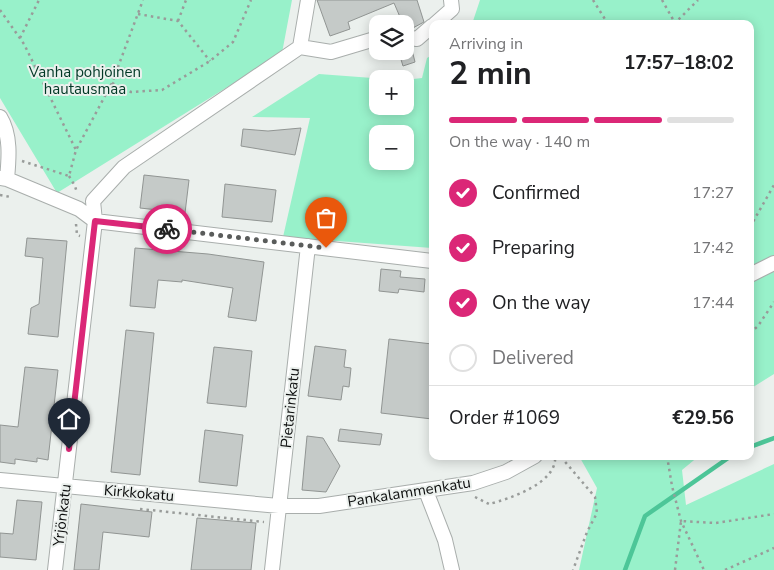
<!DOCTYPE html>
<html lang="en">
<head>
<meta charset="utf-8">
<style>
  body { margin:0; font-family:"Nunito Sans",sans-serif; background:#f2f2f2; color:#202124; height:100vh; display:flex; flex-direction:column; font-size:19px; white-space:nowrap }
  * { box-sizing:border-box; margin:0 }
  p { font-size:16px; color:#757577 }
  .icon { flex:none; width:28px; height:28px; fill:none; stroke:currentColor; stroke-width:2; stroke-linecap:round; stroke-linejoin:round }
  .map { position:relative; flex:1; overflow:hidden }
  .sheet { position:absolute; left:429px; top:20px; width:325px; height:440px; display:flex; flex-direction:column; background:#fff; border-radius:10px; box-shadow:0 2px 12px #0003 }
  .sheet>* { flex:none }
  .tools { position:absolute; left:369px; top:15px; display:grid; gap:10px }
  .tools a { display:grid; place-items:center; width:45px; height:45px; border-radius:10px; background:#fff; box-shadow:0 2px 12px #0003; font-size:25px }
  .pin { position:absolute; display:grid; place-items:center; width:42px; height:42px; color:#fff; margin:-51px -21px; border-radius:50% 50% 50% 0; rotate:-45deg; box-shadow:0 0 5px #0007 }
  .pin .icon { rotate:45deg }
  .courier { position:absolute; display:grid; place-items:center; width:50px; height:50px; margin:-25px; border:4px solid #db2777; border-radius:50%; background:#fff; color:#222; box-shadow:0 1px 6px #0007 }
  .headline em { font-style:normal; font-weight:700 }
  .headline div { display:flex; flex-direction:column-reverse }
  .headline { display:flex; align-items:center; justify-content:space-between; height:85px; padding:0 20px }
  h1 { font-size:32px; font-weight:700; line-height:38px }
  .bar { display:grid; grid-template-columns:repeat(4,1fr); gap:8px 5px; align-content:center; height:60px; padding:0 20px }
  .bar i { height:6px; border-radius:4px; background:#e0e0e0 }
  .bar .on { background:#db2777 }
  .bar p { grid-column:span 4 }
  .line { display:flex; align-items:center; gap:12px; padding:0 20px; border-top:1px solid #e0e0e0 }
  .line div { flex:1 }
  ol { padding:0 20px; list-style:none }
  li { display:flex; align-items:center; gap:15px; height:55px }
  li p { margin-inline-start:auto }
  li .icon { padding:5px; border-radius:50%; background:#db2777; color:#fff; stroke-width:4 }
  li:last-child { color:#757577 }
  li i { width:28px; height:28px; border:2px solid #e0e0e0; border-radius:50% }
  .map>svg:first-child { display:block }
</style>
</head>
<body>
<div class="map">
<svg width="774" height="570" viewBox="0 0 774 570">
  <rect width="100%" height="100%" fill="#ebf0ed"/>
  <path fill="#98f1ca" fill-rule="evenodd" d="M0 0H292L282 53 57 193 0 98Z
    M480 0H774V374L750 389V24H472Z
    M432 55V248L283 237 310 118 252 117 319 74 386 79H378V106H405V80L422 78 427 58ZM378 134H405V161H378Z
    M579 456H699L682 470 686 505 774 464V570H579L597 488Z"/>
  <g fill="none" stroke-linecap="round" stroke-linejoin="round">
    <path stroke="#4dc698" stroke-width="4.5" d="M750 447 774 438
      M625 570 645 516 731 456"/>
  </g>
  <path fill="#c5cac8" stroke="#919593" d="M317 0H417L424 22 411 29 405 28V24H403L394 3 348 22 350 29 330 36Z
    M412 50 415 62 403 66 399 53Z
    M301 128 295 155 241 146 243 129 268 131Z
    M144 175 189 180 185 213 140 208Z
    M225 184 276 190 272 222 222 217Z
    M27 238 67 241 58 337 28 334 31 308 39 304 43 258 25 256Z
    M135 248 208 254 264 262 256 321 228 317 233 288 182 280V282L158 280 155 308 130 306Z
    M381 269 401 271 400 277 425 279 424 292 399 289 398 293 379 291Z
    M126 330 154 333 140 475 111 472Z
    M389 339 432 344V419L381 413Z
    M315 346 346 350 344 367 351 368 349 387 343 386 341 400 308 396Z
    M214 347 252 351 246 407 207 403Z
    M25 367 58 370 48 460 37 458V462L15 459V464L0 462V425L18 427Z
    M340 429 382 434 380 445 338 441Z
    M205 430 243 435 237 486 199 482Z
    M307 436 323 438 340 466 326 492 302 490Z
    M17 500 42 502 36 560 0 557V533L13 534Z
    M81 504 152 512 149 537 103 532 99 570H74Z
    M197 518 256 523 251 570H191Z"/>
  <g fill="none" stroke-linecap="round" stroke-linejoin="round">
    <g stroke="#a9aeac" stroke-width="16">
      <path id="minor" d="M435 24 452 9 451 0
        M405 37 417 39 432 26
        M300 47 331 52 378 38
        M0 117C11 135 9 158 7 179
        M0 178 7 179 79 209 95 221 432 261
        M750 275 774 263
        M0 480 279 506H319L473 483 506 472 535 456
        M426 491 445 540 452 570
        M55 570 95 221 93 201 124 167 300 47 308 0
        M272 570 308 246"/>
    </g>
    <path stroke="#999c9a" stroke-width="2.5" stroke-dasharray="2.5 4" stroke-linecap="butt" d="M593 0 608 24
      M662 0 675 23
      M0 10 24 44 76 150
      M138 14 178 21 210 61
      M178 21 186 0
      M674 24 698 0
      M20 38 39 0
      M112 83 131 92 162 90 210 61 233 42 251 0
      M22 161 69 176 76 150 112 83 143 0
      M69 176 75 186 77 193
      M0 195 11 197
      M76 224 77 235 80 236
      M750 227 774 185
      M750 333 758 326 774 302
      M667 456 672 486 681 521 704 570
      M561 457 595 497 597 513 587 532 573 570
      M475 497 489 504C509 499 558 483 555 456
      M140 509 264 522
      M675 570 681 521 716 523 774 514
      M725 570 774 548"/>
    <use href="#minor" stroke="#fff" stroke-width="14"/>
  </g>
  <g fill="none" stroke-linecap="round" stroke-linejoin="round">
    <path stroke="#5a5c5b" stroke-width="5" stroke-dasharray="0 9" d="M167 229 326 248"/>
    <path stroke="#db2777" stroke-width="6" d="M69 449 95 221 167 229"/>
  </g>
  <g text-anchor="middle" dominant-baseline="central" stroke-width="4" stroke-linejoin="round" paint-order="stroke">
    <g font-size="15" fill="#013826" stroke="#ebf0ed">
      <text x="85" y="72">Vanha pohjoinen<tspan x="85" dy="17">hautausmaa</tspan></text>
    </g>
    <g font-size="15" fill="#0c0d0d" stroke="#ebf0ed">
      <text transform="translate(290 408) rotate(-84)">Pietarinkatu</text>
      <text transform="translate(409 492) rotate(-9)">Pankalammenkatu</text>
      <text transform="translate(139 493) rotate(5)">Kirkkokatu</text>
      <text transform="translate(62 515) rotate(-83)">Yrjönkatu</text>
    </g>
  </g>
</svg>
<div class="tools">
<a><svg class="icon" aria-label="layers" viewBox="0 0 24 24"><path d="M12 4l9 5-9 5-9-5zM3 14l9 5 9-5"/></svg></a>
<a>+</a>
<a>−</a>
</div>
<div class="pin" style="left:326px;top:248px;background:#ea580c"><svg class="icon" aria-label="bag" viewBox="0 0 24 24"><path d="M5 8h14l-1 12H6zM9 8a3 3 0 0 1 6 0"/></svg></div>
<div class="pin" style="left:69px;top:449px;background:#1f2937"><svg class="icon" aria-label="home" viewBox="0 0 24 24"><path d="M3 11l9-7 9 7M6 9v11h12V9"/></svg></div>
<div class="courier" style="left:167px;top:229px"><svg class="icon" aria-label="bike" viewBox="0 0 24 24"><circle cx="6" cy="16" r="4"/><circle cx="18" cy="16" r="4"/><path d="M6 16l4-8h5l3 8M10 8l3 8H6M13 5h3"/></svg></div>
<section class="sheet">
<div class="headline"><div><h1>2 min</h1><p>Arriving in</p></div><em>17:57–18:02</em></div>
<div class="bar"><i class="on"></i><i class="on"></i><i class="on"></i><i></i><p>On the way · 140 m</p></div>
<ol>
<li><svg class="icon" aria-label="check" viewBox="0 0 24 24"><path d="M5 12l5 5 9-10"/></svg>Confirmed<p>17:27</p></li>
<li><svg class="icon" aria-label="check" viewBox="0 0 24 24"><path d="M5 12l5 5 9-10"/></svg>Preparing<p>17:42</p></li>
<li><svg class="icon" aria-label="check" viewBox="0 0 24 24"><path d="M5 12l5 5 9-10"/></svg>On the way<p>17:44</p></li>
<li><i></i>Delivered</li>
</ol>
<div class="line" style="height:65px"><div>Order #1069</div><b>€29.56</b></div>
</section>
</div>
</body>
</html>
